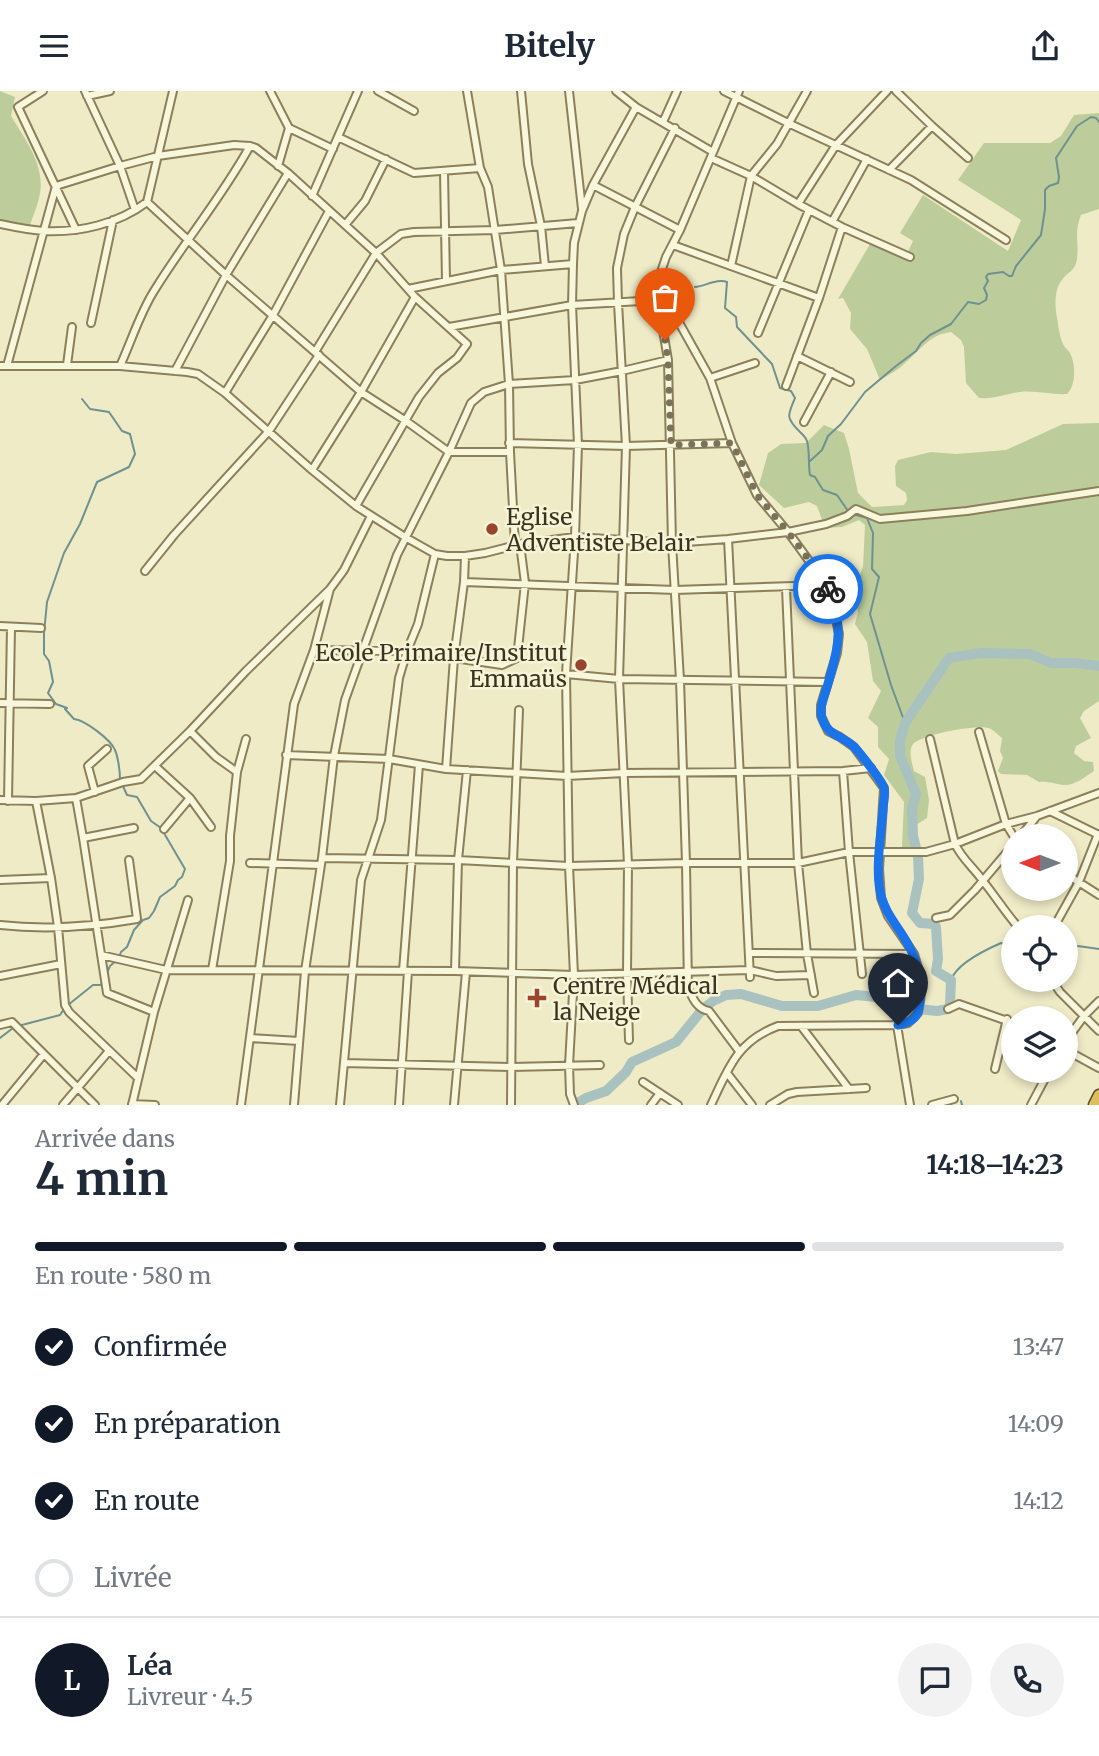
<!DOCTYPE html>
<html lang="fr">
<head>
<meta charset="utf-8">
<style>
  body { margin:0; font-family:Merriweather,serif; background:#f2f2f3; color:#1f2937; height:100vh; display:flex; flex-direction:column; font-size:26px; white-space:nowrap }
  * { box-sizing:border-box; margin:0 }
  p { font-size:23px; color:#747a83 }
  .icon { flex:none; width:38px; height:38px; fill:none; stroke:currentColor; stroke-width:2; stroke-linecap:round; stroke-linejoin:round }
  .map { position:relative; height:1014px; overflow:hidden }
  .panel { display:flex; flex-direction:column; background:#fff; flex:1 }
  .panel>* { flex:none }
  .needle { width:46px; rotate:270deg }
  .tools { position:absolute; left:1001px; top:733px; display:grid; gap:14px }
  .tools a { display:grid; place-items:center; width:77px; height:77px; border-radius:50%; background:#fff; box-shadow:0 4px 10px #0003; font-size:35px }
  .pin { position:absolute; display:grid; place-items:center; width:60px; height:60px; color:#fff; margin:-72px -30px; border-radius:50% 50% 50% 0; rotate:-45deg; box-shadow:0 0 7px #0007 }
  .pin .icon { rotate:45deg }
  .courier { position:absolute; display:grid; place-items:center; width:70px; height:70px; margin:-35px; border:5px solid #1a73e8; border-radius:50%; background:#fff; color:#222; box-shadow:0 2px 9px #0007 }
  .headline em { font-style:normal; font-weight:700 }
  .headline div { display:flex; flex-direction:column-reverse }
  .headline { display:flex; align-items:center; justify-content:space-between; height:119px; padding:0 35px }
  h1 { font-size:46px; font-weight:700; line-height:52px }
  .bar { display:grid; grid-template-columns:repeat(4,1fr); gap:10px 7px; align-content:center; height:84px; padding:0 35px }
  .bar i { height:9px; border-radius:5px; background:#e0e1e3 }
  .bar .current { background:#111827 }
  .bar p { grid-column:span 4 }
  .line { display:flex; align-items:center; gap:18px; padding:0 35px; border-top:2px solid #e0e1e3 }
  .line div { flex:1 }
  .round { display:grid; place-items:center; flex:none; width:74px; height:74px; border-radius:37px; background:#f2f2f3 }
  ol { padding:0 35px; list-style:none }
  li { display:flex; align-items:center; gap:21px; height:77px }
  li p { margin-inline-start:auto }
  li .icon { padding:7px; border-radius:50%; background:#111827; color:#fff; stroke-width:4 }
  li:last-child { color:#747a83 }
  li i { width:38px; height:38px; border:4px solid #e0e1e3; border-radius:50% }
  header { display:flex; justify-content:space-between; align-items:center; height:91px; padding:0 35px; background:#fff; font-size:32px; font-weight:700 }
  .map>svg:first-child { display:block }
</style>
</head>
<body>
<header><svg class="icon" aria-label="menu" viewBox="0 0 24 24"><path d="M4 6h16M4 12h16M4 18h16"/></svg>Bitely<svg class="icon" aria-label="share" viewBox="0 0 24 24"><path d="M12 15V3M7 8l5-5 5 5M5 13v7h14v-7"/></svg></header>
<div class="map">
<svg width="1099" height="1014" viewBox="0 0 1099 1014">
  <rect width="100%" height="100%" fill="#efebc7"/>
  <path fill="#bccd9b" d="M0 0 15 6 11 25C26 50 47 76 39 107 37 116 33 125 30 134L6 133 0 128Z
    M1099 22V118L1081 124C1074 142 1079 150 1077 168 1075 181 1068 180 1062 189 1055 197 1055 211 1056 221 1058 231 1059 244 1063 253 1065 257 1067 258 1070 262 1076 274 1076 294 1067 303 1051 304 1035 299 1020 301 1005 303 995 308 979 307L966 292 964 256 961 249 951 241C928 244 921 259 904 273 897 280 888 284 880 289L867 258 850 238 851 222 843 207 838 208 870 153 905 167 913 150 900 142 923 104 1008 160 1021 129 958 89 984 52H1050L1061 45 1074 24Z
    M1099 332V610L1084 620 1080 627 1091 647 1076 655 1074 662 1084 670 1093 671 1094 680C1085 686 1074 695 1063 694 1054 693 1049 690 1039 691L1027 684 1001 683 998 680 1003 667 1000 660 1002 647C998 644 993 638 988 637 977 633 920 644 913 653 908 660 912 672 914 680L925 686 929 709 927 727 916 734 915 748 910 758 902 756 904 711 884 684 889 668 878 656V636L868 627 881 600 873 590 867 551 855 533 858 521 853 500 863 476 865 434 859 429 842 436 825 437 817 415 809 411 784 417 759 394 768 362 781 353 806 352 824 334 844 342 849 358 858 402 872 416 904 414 907 409 906 402 896 395 895 375 898 369 931 361 956 363 1006 359 1063 333Z"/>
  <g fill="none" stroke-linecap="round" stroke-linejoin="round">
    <path stroke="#6f9190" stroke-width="2" d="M695 196C705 195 718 187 727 191L725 217 736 226 737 236 772 273 780 297 791 300 795 307C787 325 786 327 800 341 804 345 805 345 807 350 810 361 808 373 810 384L815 386 823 399 837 404 848 420
      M82 308 90 318 109 321 122 340 130 343 135 363 129 376 97 391 80 433 64 462 47 511 44 542V563L49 570 53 591 48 602 56 613 67 617 65 618 74 628C85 629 111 649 115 659 118 666 120 680 120 688
      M809 371 822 359 828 345 841 333 865 301 896 275 916 260 921 252 930 244 951 233 968 211 979 213 986 209 987 204 984 197 988 190 986 186 988 183 1003 181 1009 185H1012L1016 175 1041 144 1045 118V99L1049 95 1058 92 1059 86 1056 67 1077 35 1091 26 1096 27 1099 31
      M852 423 867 427 873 442 872 478 879 486 870 523 891 594 905 632
      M1066 858 1078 855 1099 858
      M120 864 121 861 127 856 134 839 143 829 149 827 154 820 160 806 175 795 178 789 182 786 185 778 161 737 151 730 137 706 127 704 122 693
      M106 884 110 875 117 869
      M951 889C957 872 985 859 1001 852L1013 858
      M68 914 93 894H100L103 892
      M18 935 60 924 64 918
      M0 947 13 937
      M961 1010 962 1014"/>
    <path stroke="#a9c2c0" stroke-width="10" d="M574 1014 586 1007 606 1000 626 981 632 971 676 951 702 919 713 910 726 904 741 903 782 915H818L856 904 876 906 896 919 918 918 937 920 948 918 950 914 951 889 936 880 938 868 936 836 934 833 920 832 912 822 919 788 918 765 913 745 912 717 916 703 900 665V650L905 632 949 567 981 562 1030 563 1051 572H1076L1099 575"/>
    <g stroke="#8b7f5c" stroke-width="10">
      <path id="minor" d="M43 0 18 16 76 139
        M85 0 120 75 135 119
        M270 0 289 37 278 75
        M378 0 414 20
        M467 0 480 77 488 96 501 179 509 293 510 361 515 454
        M521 0 528 73 541 135 545 175
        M569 0 582 118
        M616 0 636 16 713 61
        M724 0 788 32 911 89 1006 149
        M739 0 680 139 666 166 660 184 658 202V209L668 269 672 452 680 589 686 772 688 897C693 908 697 918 709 920L739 960
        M896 0 932 35 968 67
        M87 5 110 0
        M663 31 677 0
        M289 37 333 58
        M338 46 414 82 480 77
        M711 67 751 85 798 113 842 136 910 166
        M889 79 932 35
        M444 81 446 190
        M593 94 680 139
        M312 105 358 0
        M147 111 226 184 361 301 406 330 449 361H510
        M798 113 836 54 887 0
        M832 131 867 68
        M0 133C14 136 29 139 43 140 79 142 118 133 147 111L173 0
        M345 134 365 110 386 68
        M673 154 819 207
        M731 175 751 85 777 53 807 0
        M408 198 501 179 573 173
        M658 202 667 210 710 287 732 352 757 404 788 441 815 478 831 505 839 543 837 562 821 614V625L828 640 840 646 854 656 884 697 879 778 881 807 888 825 914 863 921 887 922 897 918 922 908 932 897 934 778 935C737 950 728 978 711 1014
        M91 232 113 129
        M449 236 572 214 658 209
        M758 242 809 119
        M315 261 376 162 401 143 414 141 495 139 578 132
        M797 265 850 291
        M67 274 72 236
        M0 275H120L187 281 198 283 225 302 312 379 356 415 405 446 435 463 447 465H465L485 462 520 453 575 446 672 452 728 448 788 441 826 433 847 425 856 418 880 428 967 420 1099 400
        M7 275 56 95 120 75 158 65 234 54 250 55 256 57 288 82 376 162 415 206 467 253 457 267 438 282 419 306 356 415
        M120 275C131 251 140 222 154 200 184 151 222 106 250 55
        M175 280 226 184 288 82
        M710 287 755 272
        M786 295 819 207 842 136
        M225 302 273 224 329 120
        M804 331 831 281
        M509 352 626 355 732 352
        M312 379 361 301 415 206
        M728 448 750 886
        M145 480 174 444 269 340 319 264
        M464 491 675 499 826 494
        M786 497 798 772 807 863 814 902
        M0 535 41 537
        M314 559 407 560 502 574 517 567 525 492 520 453
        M566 583 619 588 828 591
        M0 612 50 613
        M190 640 216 666 237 681
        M979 641 1006 733 1014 746
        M930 648 955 753C962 768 974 777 983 790 995 805 1006 822 1018 836
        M286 664 389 668 446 678 567 685 624 682 843 680 871 677
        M155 675 190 707 211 736
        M446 678 454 567 464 491 465 465
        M843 680 849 761 862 883
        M95 701 88 675 107 658
        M76 707 83 747 107 902 154 921
        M0 709 36 710 76 707 123 691 141 688 190 640 246 580 330 498 344 479 371 425
        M8 710 11 536
        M36 710 51 787 58 836 65 914 69 921 138 987
        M1050 720 1099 744
        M164 738 190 707
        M1020 746 1037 725
        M83 747 134 737
        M322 767 458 769 569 775 686 772H798L849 761H926L955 753 1006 733 1037 725 1099 702
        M250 772 321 774
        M1066 783 1099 804
        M0 789 51 787
        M936 827 950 824 975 799 1013 754
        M0 834C46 839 91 836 137 828L129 769
        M1054 836 1079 791 1098 743
        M750 862 914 863
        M101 864 166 879 455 880 574 884 750 879 776 885 811 884
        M212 879 230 770V745L237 681 246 648
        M403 880 419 674
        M455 880 458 769 467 679
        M0 885 61 873
        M1052 889 1060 901 1099 940
        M948 918 959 913 1013 932
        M0 934 12 931 95 1014
        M897 934 910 1014
        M801 935 849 998
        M250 947 299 950
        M629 949 627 883 628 773 619 588 626 355 618 212 617 177 624 143 635 116 675 37
        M1066 950 1084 925 1099 910
        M1066 959 1099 977
        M344 972 511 976 600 974
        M995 978 1007 928
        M727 982 752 1014
        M643 991 678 1014
        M132 1013 155 1014
        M2 1014 44 963
        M63 1014 109 960
        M132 1014 154 921 188 809
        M241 1014 294 613 314 559 330 498
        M294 1014 305 880 322 767 334 665 345 609 397 464 449 361 471 312 484 301 509 293 575 289 622 280 668 269
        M340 1014 361 789 381 729 399 587 407 560 418 533 435 463
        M399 1014 408 880
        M454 1014 466 881
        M511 1014 513 771 519 619
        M574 1014 570 1003 569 974 574 884 569 775 566 583 575 446 578 354 572 214 573 173 574 152 582 120 593 94 636 16
        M651 1014 660 1002
        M770 1014 788 1003 797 1001 866 997
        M932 1014 954 1008
        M1031 1014 1049 980"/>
    </g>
    <g stroke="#594c30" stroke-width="13">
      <path id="highway" d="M1094 1014 1099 1004"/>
    </g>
    <use href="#minor" stroke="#f9f7db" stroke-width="6"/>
    <use href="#highway" stroke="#dcbf5a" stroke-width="10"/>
  </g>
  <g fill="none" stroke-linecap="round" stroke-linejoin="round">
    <path stroke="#7a735a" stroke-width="7" stroke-dasharray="0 12.6" d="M665 249 668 269 671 354 732 352 757 404 788 441 816 478 828 498"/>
    <path stroke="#1a73e8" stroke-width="9" d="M828 498C845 534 838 560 827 596 824 606 819 617 822 627 827 644 840 644 852 654 858 659 882 690 884 697 886 702 883 712 883 718 881 745 874 783 882 808 886 822 895 832 903 845 916 865 923 886 920 910 919 926 913 931 898 934"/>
  </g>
  <g fill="#99442d" stroke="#f6f4d7" stroke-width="2.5">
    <circle cx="492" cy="438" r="7"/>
    <circle cx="581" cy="574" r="7"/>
    <path d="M533.5 896.5h7v7h7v7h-7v7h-7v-7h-7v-7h7z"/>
  </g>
  <g text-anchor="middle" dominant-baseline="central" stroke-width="5" stroke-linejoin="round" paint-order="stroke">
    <g font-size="23" fill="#3b3320" stroke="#f6f4d7" text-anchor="start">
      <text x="506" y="425">Eglise<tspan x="506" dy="26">Adventiste Belair</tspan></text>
      <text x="567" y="561" text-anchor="end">Ecole Primaire/Institut<tspan x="567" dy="26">Emmaüs</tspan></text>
      <text x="553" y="894">Centre Médical<tspan x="553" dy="26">la Neige</tspan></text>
    </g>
  </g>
</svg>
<div class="tools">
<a><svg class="needle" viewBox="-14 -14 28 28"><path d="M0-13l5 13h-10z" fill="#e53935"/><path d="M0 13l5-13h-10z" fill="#747a83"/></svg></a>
<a><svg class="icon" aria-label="locate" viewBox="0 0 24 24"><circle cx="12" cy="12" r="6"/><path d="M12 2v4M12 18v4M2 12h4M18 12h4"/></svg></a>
<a><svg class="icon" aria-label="layers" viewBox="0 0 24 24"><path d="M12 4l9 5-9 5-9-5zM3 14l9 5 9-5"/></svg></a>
</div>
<div class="pin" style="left:665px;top:249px;background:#ea580c"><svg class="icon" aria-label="bag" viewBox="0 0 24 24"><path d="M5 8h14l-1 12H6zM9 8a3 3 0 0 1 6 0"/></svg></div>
<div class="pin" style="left:898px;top:934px;background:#1f2937"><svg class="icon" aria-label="home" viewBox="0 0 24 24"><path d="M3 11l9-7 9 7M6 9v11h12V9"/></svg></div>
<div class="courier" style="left:828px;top:498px"><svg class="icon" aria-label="bike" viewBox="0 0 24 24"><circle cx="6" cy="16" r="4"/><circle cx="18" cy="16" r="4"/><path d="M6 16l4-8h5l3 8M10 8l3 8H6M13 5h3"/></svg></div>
</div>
<section class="panel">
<div class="headline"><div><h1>4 min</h1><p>Arrivée dans</p></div><em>14:18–14:23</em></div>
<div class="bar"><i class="current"></i><i class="current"></i><i class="current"></i><i></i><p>En route · 580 m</p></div>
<ol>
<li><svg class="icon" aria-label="check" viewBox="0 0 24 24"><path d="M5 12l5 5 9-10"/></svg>Confirmée<p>13:47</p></li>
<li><svg class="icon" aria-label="check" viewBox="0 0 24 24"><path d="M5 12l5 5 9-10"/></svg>En préparation<p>14:09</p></li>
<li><svg class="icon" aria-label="check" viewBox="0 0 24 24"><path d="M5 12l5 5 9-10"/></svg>En route<p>14:12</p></li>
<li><i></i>Livrée</li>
</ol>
<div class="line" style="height:126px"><b class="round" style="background:#111827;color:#fff">L</b><div><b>Léa</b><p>Livreur · 4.5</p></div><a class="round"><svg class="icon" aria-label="chat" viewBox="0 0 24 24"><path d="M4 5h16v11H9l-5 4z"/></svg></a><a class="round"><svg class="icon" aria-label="phone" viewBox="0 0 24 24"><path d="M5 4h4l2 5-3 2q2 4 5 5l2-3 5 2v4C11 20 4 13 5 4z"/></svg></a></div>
</section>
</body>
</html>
